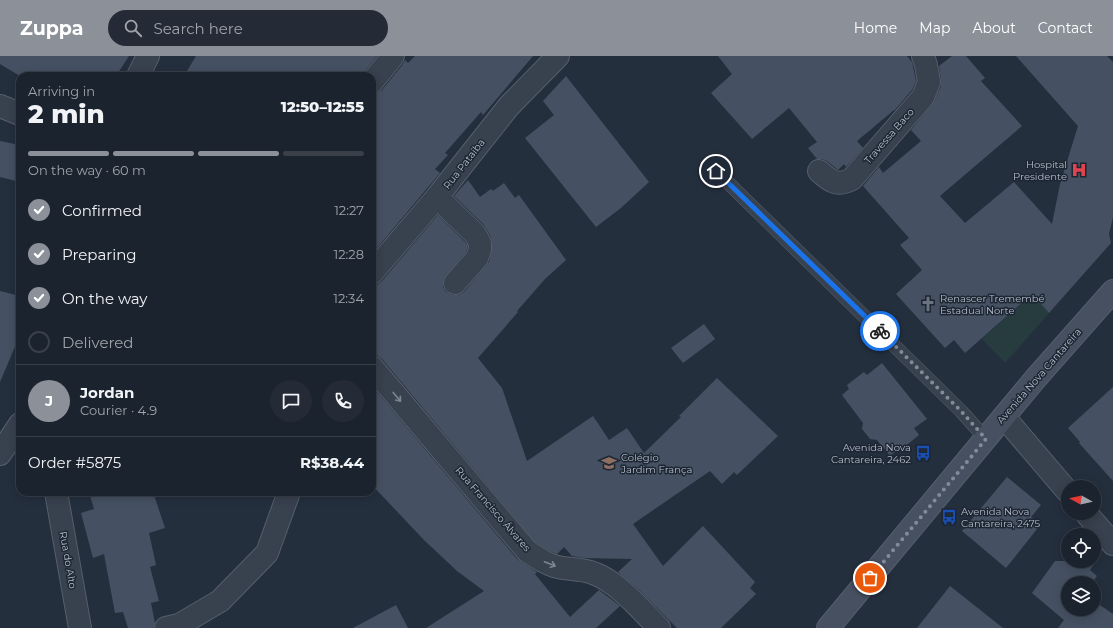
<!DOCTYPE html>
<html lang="en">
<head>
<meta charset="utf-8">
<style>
  body { margin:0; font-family:Montserrat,sans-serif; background:#242b36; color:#f1f3f6; height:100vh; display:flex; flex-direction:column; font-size:15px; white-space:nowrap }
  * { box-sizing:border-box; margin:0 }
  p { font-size:13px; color:#a0a4aa }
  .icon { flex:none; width:22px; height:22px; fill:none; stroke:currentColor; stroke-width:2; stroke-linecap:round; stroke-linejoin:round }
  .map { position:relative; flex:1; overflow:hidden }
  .sheet { position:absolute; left:16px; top:16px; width:360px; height:424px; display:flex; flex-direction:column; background:#1b232e; border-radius:12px; box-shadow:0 2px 10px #0003,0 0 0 1px #39404a }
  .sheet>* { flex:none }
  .needle { width:26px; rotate:278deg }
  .controls { position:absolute; left:1061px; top:424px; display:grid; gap:8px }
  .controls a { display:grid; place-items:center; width:40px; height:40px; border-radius:50%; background:#1b232e; box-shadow:0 2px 10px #0003,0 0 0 1px #39404a; font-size:20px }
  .pin { position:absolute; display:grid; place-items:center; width:34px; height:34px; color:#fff; margin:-17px; border:2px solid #fff; border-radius:50%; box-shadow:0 1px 4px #0007 }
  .courier { position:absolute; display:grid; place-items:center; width:40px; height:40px; margin:-20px; border:3px solid #1a73e8; border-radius:50%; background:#fff; color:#222; box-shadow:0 1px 5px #0007 }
  .summary em { font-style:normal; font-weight:800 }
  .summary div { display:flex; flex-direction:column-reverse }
  .summary { display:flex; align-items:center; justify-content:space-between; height:68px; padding:0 12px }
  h1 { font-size:26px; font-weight:800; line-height:30px }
  .bar { display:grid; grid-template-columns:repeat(4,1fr); gap:6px 4px; align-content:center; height:48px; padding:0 12px }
  .bar i { height:5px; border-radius:3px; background:#39404a }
  .bar .current { background:#8c9099 }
  .bar p { grid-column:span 4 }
  .line { display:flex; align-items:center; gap:10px; padding:0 12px; border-top:1px solid #39404a }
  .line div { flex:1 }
  .round { display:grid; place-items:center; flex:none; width:42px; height:42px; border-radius:21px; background:#242b36 }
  ol { padding:0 12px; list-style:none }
  li { display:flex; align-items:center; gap:12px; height:44px }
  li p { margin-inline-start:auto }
  li .icon { padding:4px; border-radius:50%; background:#8c9099; color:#fff; stroke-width:4 }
  li:last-child { color:#a0a4aa }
  li i { width:22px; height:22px; border:2px solid #39404a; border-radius:50% }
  header { display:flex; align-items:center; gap:24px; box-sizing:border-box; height:56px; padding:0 20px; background:#8c9099; color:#fff }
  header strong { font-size:19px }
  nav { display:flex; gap:22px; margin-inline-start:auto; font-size:14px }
  .search { width:280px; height:36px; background:#242b36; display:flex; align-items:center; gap:10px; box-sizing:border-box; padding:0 14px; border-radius:22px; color:#a0a4aa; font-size:15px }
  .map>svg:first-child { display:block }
</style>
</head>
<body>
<header>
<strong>Zuppa</strong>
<div class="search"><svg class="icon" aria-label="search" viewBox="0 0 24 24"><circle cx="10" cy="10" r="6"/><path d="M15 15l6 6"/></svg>Search here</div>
<nav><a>Home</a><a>Map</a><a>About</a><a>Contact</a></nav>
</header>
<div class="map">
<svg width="1113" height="572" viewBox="0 0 1113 572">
  <rect width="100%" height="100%" fill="#242f3e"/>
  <path fill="#263c3f" d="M1032 238 1049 257 1005 307 982 283Z"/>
  <path fill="#455162" d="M0 0H129L116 20H20L0 8Z
    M196 0H377L361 20H184Z
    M415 0H533L483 59 481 56 445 97 448 99 435 113 440 117 372 198V38L377 37 382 34 403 8 405 4 408 7Z
    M718 0H907L912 6 916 25 912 34 894 55V54L857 85 863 92 846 111 844 108 838 114 827 105 822 103H817L808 92 817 86 789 52 752 83 711 37 732 18Z
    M952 0H966L985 22 981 25 1022 70 940 140 965 167 1014 126 1052 168 1060 128 1078 70 1016 0H1107L1113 6V161L1109 178 1111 187 1049 257 1032 238 965 297 954 284 945 292 896 238 922 214 900 189 909 182 863 130 879 111 883 117 921 85 911 74 934 46 941 30V24L939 10Z
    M566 20 649 126 621 152 596 171 525 82 554 59 543 45Z
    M0 85 20 89V126L0 121Z
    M468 124 480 141 491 133 493 135 504 127 515 142 519 139 566 204 545 223 517 255 518 256 478 302 502 332 527 405 593 360 609 384 627 372 644 397 681 361 679 360 717 322 778 380 737 419 734 416 722 428 710 415 633 468 663 510 703 470 755 526 750 532 756 538 721 572H677L637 532 618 516 632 503 585 502 572 500 564 491 557 498 549 495 535 486 382 303 377 299H372V229H377L382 225 438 159 465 186 468 190 466 196 446 219 443 224V231L446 236 453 239H459L464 236 486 210 489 206 492 193V187L491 181 484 169 454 140Z
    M0 235 20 240V279L0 326Z
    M704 268 715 283 683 307 671 292Z
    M882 307 927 363 914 372 919 379 903 392 901 391 890 400 877 384 870 383 862 373 863 367 842 339 849 333 847 329 864 316 867 319Z
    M372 330 517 503 537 516 535 518 570 561 599 534 620 550 596 572H426L484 535 457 515 424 484 372 429Z
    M1113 331V425L1079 387 1080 386 1068 372Z
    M1007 421 1041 449 1031 461 1041 468 1006 512 962 475Z
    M89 436H153L165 472 149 477 156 509 150 511 159 545 151 547 155 567 154 572H128L123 556 115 557 104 498 93 502 81 457 94 453Z
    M1055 505H1096L1090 514 1097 520 1092 527H1068V553H1094V545L1113 558V572H1058L1064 564 1032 537Z
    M950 530 1003 572H917Z
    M396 549 408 572H353Z"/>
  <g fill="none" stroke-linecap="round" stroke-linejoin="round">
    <g stroke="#565f6c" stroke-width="14">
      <path id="service" d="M716 115 961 355 986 383"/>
    </g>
    <g stroke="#565f6c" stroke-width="24">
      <path id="minor" d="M138 20 148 0
        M372 26 393 0
        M0 50 20 58
        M819 115C830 125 837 131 852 123L923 41 929 26 926 9 923 0
        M437 141 475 178 480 187V193L477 202 455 227
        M372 217 437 141 509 50 558 0
        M372 311 527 495C536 501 544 507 554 510 567 514 581 512 593 517 617 525 641 554 659 572
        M1004 361 1068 436
        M0 398 20 368
        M56 436 80 572
        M1086 457 1113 488
        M166 572 179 569 220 545 267 497 289 436"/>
    </g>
    <g stroke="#565f6c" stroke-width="24">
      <path id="secondary" d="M828 572 1036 322 1113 235"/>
    </g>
    <use href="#service" stroke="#38414e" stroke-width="13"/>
    <use href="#minor" stroke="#38414e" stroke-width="22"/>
    <use href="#secondary" stroke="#465061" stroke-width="22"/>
  </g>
  <defs><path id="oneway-shaft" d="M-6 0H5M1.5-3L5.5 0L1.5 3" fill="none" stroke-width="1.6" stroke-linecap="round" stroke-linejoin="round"/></defs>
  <g stroke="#7c8592">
    <use href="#oneway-shaft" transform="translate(397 341) rotate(50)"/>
    <use href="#oneway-shaft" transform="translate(550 508) rotate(21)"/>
  </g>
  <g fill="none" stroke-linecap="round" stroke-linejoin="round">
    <path stroke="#828b98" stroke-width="4" stroke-dasharray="0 7.2" d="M870 522 986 383 961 355 880 275"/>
    <path stroke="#1a73e8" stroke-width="5" d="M716 115 880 275"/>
  </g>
  <defs>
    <g id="hospital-bare" transform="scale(1.2)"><path d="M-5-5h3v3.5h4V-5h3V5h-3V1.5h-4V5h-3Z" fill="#e0444e" stroke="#1d2633" stroke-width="2.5" paint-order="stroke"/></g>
    <g id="church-bare" transform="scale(1.2)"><path d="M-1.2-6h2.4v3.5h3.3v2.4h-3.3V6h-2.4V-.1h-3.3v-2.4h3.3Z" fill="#6b7280" stroke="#1d2633" stroke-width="2.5" paint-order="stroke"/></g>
    <g id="bus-bare" transform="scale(1.2)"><path d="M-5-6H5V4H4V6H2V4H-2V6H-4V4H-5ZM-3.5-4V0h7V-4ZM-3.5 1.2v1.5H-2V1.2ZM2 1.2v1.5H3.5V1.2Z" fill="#1a4fb4" stroke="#1d2633" stroke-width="2.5" paint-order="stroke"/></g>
    <g id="school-bare" transform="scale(1.2)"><path d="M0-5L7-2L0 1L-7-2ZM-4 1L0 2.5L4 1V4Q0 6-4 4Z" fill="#8d6e63" stroke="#1d2633" stroke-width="2.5" paint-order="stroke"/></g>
  </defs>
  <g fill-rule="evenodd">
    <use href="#hospital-bare" x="1079" y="114"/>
    <use href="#church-bare" x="928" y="248"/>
    <use href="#bus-bare" x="923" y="397"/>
    <use href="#school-bare" x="609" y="407"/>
    <use href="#bus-bare" x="949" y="461"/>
  </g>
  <g text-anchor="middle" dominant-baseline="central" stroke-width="3" stroke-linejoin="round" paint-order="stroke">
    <g font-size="10" fill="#b4bcc9" stroke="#1d2633">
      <text transform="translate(889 80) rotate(-49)">Travessa Baco</text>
      <text transform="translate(464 108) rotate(-52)">Rua Pataíba</text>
      <text transform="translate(1039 320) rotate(-49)">Avenida Nova Cantareira</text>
      <text transform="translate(493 453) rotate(49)">Rua Francisco Álvares</text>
      <text transform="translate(68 504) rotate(80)">Rua do Alto</text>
    </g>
    <g font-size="10" fill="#b4bcc9" stroke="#1d2633" text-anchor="start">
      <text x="1067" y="108" text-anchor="end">Hospital<tspan x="1067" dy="12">Presidente</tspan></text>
      <text x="940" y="242">Renascer Tremembé<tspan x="940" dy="12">Estadual Norte</tspan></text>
      <text x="911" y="391" text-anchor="end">Avenida Nova<tspan x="911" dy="12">Cantareira, 2462</tspan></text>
      <text x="621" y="401">Colégio<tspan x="621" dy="12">Jardim França</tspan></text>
      <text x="961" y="455">Avenida Nova<tspan x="961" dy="12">Cantareira, 2475</tspan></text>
    </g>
  </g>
</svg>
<div class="controls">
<a><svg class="needle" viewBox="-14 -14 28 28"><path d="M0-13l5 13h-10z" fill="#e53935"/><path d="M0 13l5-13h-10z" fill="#a0a4aa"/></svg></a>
<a><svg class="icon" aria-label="locate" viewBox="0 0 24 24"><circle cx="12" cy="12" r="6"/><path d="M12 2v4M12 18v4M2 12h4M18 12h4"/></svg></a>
<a><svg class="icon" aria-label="layers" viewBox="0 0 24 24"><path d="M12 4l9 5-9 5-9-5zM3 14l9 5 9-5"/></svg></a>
</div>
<div class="pin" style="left:870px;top:522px;background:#ea580c"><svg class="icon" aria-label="bag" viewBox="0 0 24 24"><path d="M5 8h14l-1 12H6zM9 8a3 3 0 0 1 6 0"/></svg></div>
<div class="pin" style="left:716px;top:115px;background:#1f2937"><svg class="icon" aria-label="home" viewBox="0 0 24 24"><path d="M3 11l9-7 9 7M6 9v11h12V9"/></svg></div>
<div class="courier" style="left:880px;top:275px"><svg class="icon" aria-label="bike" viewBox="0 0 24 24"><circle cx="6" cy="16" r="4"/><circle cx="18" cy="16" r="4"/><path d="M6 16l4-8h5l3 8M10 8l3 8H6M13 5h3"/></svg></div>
<section class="sheet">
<div class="summary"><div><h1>2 min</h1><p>Arriving in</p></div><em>12:50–12:55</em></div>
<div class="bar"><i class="current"></i><i class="current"></i><i class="current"></i><i></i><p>On the way · 60 m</p></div>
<ol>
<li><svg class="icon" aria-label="check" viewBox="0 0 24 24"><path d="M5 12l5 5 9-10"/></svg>Confirmed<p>12:27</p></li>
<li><svg class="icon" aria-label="check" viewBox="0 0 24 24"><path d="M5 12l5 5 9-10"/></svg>Preparing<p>12:28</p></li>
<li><svg class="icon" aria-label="check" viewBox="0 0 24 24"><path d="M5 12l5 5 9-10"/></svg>On the way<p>12:34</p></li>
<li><i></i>Delivered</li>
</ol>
<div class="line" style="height:72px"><b class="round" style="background:#8c9099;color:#fff">J</b><div><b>Jordan</b><p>Courier · 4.9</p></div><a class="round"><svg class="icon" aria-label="chat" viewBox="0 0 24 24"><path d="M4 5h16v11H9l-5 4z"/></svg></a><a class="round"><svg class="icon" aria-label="phone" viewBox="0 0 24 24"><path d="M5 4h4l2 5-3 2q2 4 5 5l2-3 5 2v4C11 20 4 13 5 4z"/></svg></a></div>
<div class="line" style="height:52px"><div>Order #5875</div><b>R$38.44</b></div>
</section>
</div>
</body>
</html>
